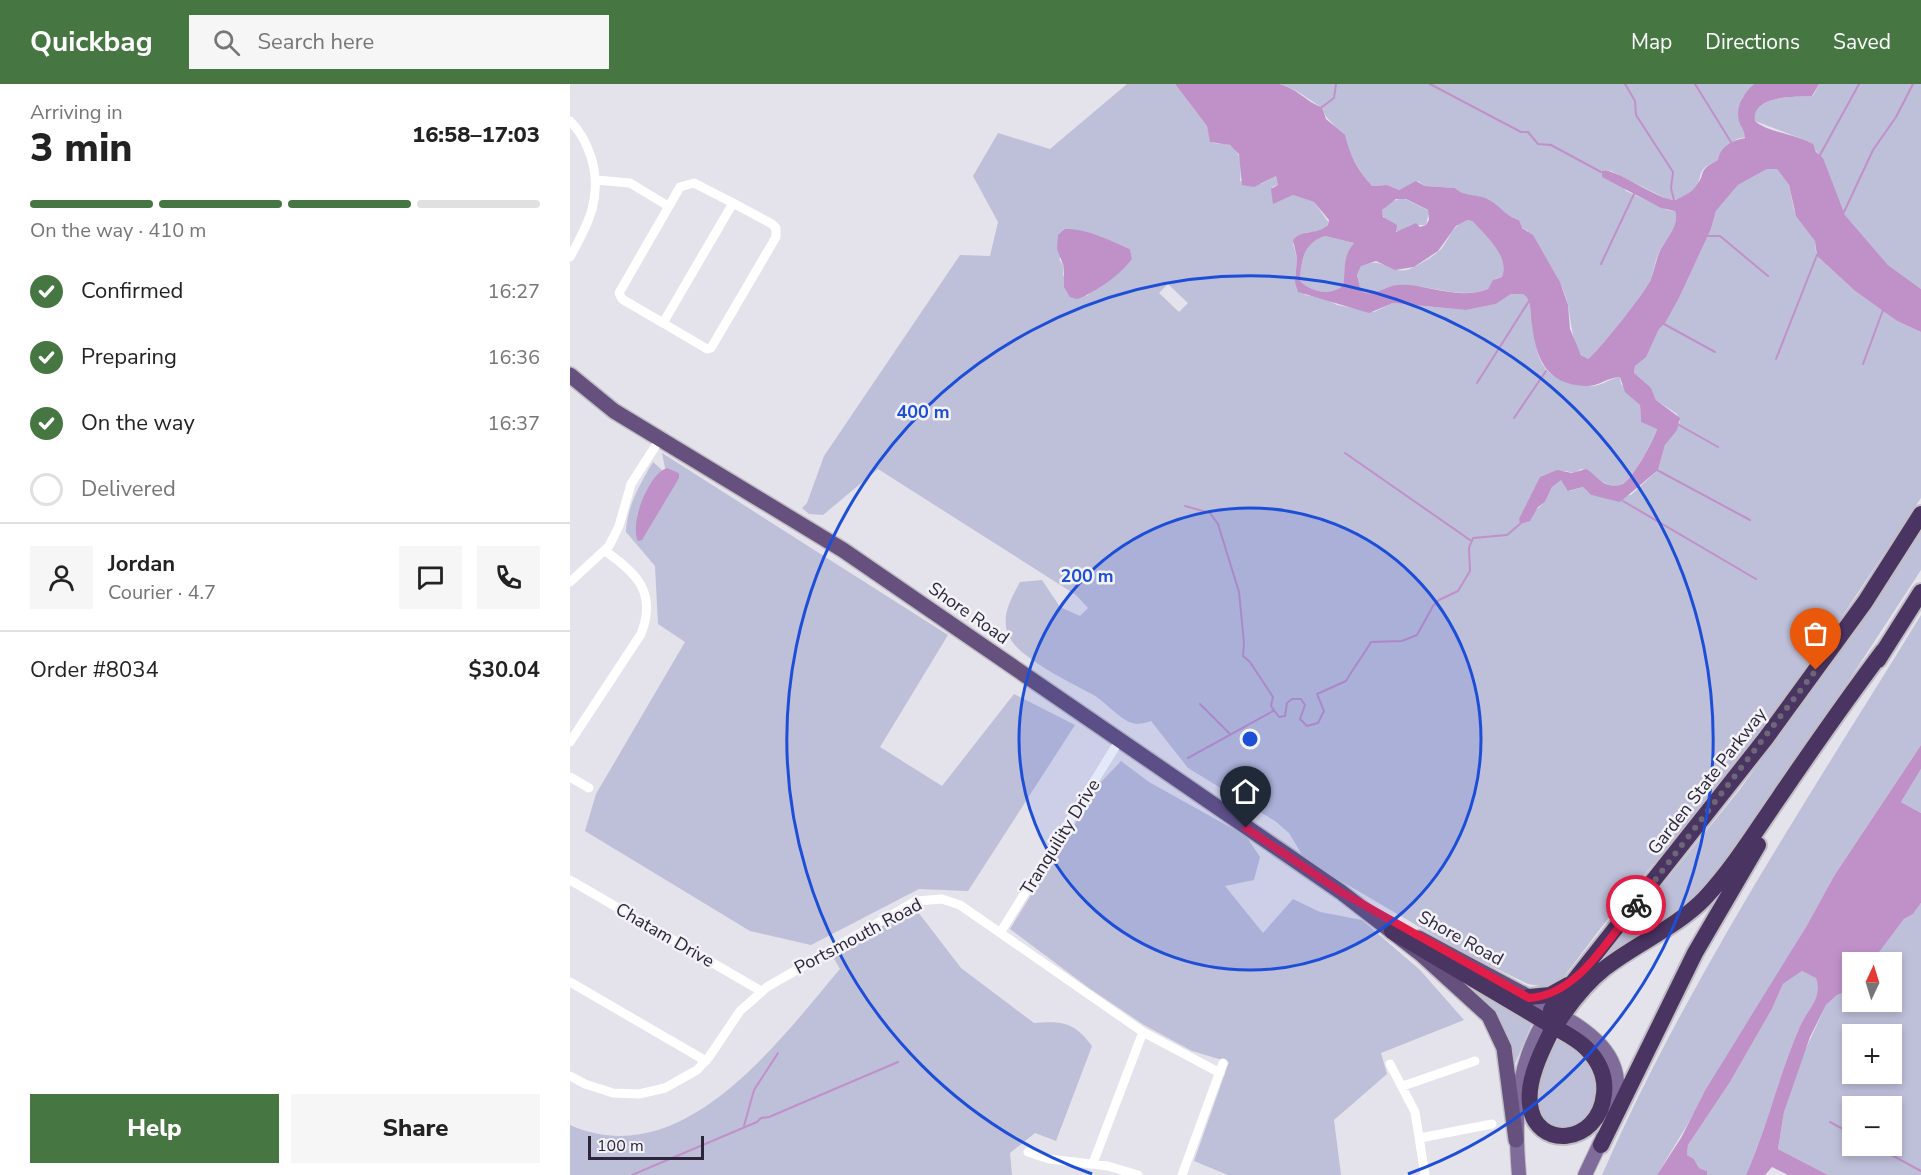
<!DOCTYPE html>
<html lang="en">
<head>
<meta charset="utf-8">
<style>
  body { margin:0; font-family:"Nunito Sans",sans-serif; background:#f6f6f6; color:#222; height:100vh; display:flex; flex-direction:column; font-size:22px; white-space:nowrap }
  * { box-sizing:border-box; margin:0 }
  p { font-size:20px; color:#767676 }
  .icon { flex:none; width:33px; height:33px; fill:none; stroke:currentColor; stroke-width:2; stroke-linecap:round; stroke-linejoin:round }
  .map { position:relative; flex:1; overflow:hidden }
  .side { display:flex; flex-direction:column; background:#fff; width:570px }
  .side>* { flex:none }
  .needle { width:39px; rotate:4deg }
  .controls { position:absolute; left:1272px; top:868px; display:grid; gap:12px }
  .controls a { display:grid; place-items:center; width:60px; height:60px; border-radius:0px; background:#fff; box-shadow:0 3px 9px #0003; font-size:30px }
  .scale { position:absolute; left:18px; bottom:15px; width:116px; box-sizing:border-box; padding-left:6px; border:3px solid #2d2539; border-top:0; font-size:16px; line-height:21px; white-space:nowrap; color:#2d2539; -webkit-text-stroke:4px #f3f2f7; paint-order:stroke }
  .pin { position:absolute; display:grid; place-items:center; width:51px; height:51px; color:#fff; margin:-62px -26px; border-radius:50% 50% 50% 0; rotate:-45deg; box-shadow:0 0 6px #0007 }
  .pin .icon { rotate:45deg }
  .courier { position:absolute; display:grid; place-items:center; width:60px; height:60px; margin:-30px; border:4px solid #e11d48; border-radius:50%; background:#fff; color:#222; box-shadow:0 2px 8px #0007 }
  .summary em { font-style:normal; font-weight:800 }
  .summary div { display:flex; flex-direction:column-reverse }
  .summary { display:flex; align-items:center; justify-content:space-between; height:102px; padding:0 30px }
  h1 { font-size:39px; font-weight:800; line-height:45px }
  .bar { display:grid; grid-template-columns:repeat(4,1fr); gap:9px 6px; align-content:center; height:72px; padding:0 30px }
  .bar i { height:8px; border-radius:4px; background:#e0e0e0 }
  .bar .on { background:#467743 }
  .bar p { grid-column:span 4 }
  .line { display:flex; align-items:center; gap:15px; padding:0 30px; border-top:2px solid #e0e0e0 }
  .line div { flex:1 }
  .round { display:grid; place-items:center; flex:none; width:63px; height:63px; border-radius:0px; background:#f6f6f6 }
  ol { padding:0 30px; list-style:none }
  li { display:flex; align-items:center; gap:18px; height:66px }
  li p { margin-inline-start:auto }
  li .icon { padding:6px; border-radius:50%; background:#467743; color:#fff; stroke-width:4 }
  li:last-child { color:#767676 }
  li i { width:33px; height:33px; border:3px solid #e0e0e0; border-radius:50% }
  .action { display:flex; gap:12px; margin-top:auto; padding:12px 30px }
  .action a { flex:1; height:69px; border-radius:0px; background:#467743; color:#fff; font-size:24px; font-weight:800; line-height:69px; text-align:center }
  .action a+a { background:#f6f6f6; color:#222 }
  header { display:flex; align-items:center; gap:36px; box-sizing:border-box; height:84px; padding:0 30px; background:#467743; color:#fff }
  header strong { font-size:28px }
  nav { display:flex; gap:33px; margin-inline-start:auto; font-size:21px }
  .search { width:420px; height:54px; background:#f6f6f6; display:flex; align-items:center; gap:15px; box-sizing:border-box; padding:0 21px; border-radius:0px; color:#767676; font-size:22px }
  main { display:flex; flex:1; min-height:0 }
  .map>svg:first-child { display:block }
</style>
</head>
<body>
<header>
<strong>Quickbag</strong>
<div class="search"><svg class="icon" aria-label="search" viewBox="0 0 24 24"><circle cx="10" cy="10" r="6"/><path d="M15 15l6 6"/></svg>Search here</div>
<nav><a>Map</a><a>Directions</a><a>Saved</a></nav>
</header>
<main>
<section class="side">
<div class="summary"><div><h1>3 min</h1><p>Arriving in</p></div><em>16:58–17:03</em></div>
<div class="bar"><i class="on"></i><i class="on"></i><i class="on"></i><i></i><p>On the way · 410 m</p></div>
<ol>
<li><svg class="icon" aria-label="check" viewBox="0 0 24 24"><path d="M5 12l5 5 9-10"/></svg>Confirmed<p>16:27</p></li>
<li><svg class="icon" aria-label="check" viewBox="0 0 24 24"><path d="M5 12l5 5 9-10"/></svg>Preparing<p>16:36</p></li>
<li><svg class="icon" aria-label="check" viewBox="0 0 24 24"><path d="M5 12l5 5 9-10"/></svg>On the way<p>16:37</p></li>
<li><i></i>Delivered</li>
</ol>
<div class="line" style="height:108px"><a class="round"><svg class="icon" aria-label="person" viewBox="0 0 24 24"><circle cx="12" cy="8" r="4"/><path d="M4 21q1-7 8-7t8 7"/></svg></a><div><b>Jordan</b><p>Courier · 4.7</p></div><a class="round"><svg class="icon" aria-label="chat" viewBox="0 0 24 24"><path d="M4 5h16v11H9l-5 4z"/></svg></a><a class="round"><svg class="icon" aria-label="phone" viewBox="0 0 24 24"><path d="M5 4h4l2 5-3 2q2 4 5 5l2-3 5 2v4C11 20 4 13 5 4z"/></svg></a></div>
<div class="line" style="height:78px"><div>Order #8034</div><b>$30.04</b></div>
<div class="action"><a>Help</a><a>Share</a></div>
</section>
<div class="map">
<svg width="1351" height="1091" viewBox="0 0 1351 1091">
  <rect width="100%" height="100%" fill="#e4e2ea"/>
  <path fill="#bebfd9" fill-rule="evenodd" d="M557 0H605L637 42 641 58C645 60 650 59 655 60 673 63 671 83 670 97L691 100 706 92 708 101 702 103 714 115 723 111 744 118 759 139C754 147 746 151 737 148L723 160 727 174 725 198 735 211 756 215 767 221 804 228 823 219 896 226 926 220 941 210H953C976 227 946 291 1005 299 1010 300 1018 303 1024 302 1033 301 1041 294 1050 293L1051 300 1070 321 1071 338 1087 344C1085 355 1062 395 1053 400 1049 403 1039 402 1035 399 1025 394 1022 387 1011 385L1004 389 996 387 974 391 959 415 966 426 975 418 982 403 991 395 1000 407 1013 403 1021 411 1031 413 1061 411 1088 386 1095 361 1110 338 1107 330 1086 316 1082 307 1064 290 1065 282 1077 270 1089 245 1110 212 1141 145 1146 127 1168 101 1197 85H1207L1219 101 1224 126 1245 157 1246 169 1250 175 1285 207 1327 237 1351 248V414L1227 600 1160 690 1046 824 993 894 976 903 958 900 894 869 735 776 719 749 705 737 618 684 581 637C573 640 567 641 559 638 545 631 536 618 522 610 501 599 450 574 440 554 429 534 441 515 450 498L472 496 490 523 510 532 518 524 506 511 308 385 253 431 239 430 232 424 237 419 254 372 390 171 420 172 428 138 403 92 428 49 480 65ZM516 148 560 165 562 175C550 193 532 197 517 212L493 191 494 183 489 175ZM598 200 618 219 609 228 589 209Z
    M709 0H1184L1172 14 1171 43 1176 53 1167 55 1149 71 1148 76C1142 79 1136 81 1132 87 1129 92 1130 97 1127 101 1121 110 1107 118 1097 115L1039 86 1056 107 1097 126 1105 127C1110 142 1095 156 1089 168 1085 177 1084 186 1081 195 1077 206 1028 268 1018 275 1002 270 1001 234 998 221 992 194 972 170 958 147L951 143 949 136C937 133 931 124 920 117 912 113 900 111 891 110L885 104 855 102 848 97 829 106 817 101 802 102C786 84 778 64 766 44 761 36 754 34 753 24 739 16 726 4 709 0Z
    M1249 0H1351V205L1318 181 1275 131 1254 78 1240 58 1185 37C1182 11 1224 13 1243 12Z
    M833 114 859 127 856 141H841L829 148C822 147 812 134 812 126L819 118Z
    M897 136 902 137C915 151 940 171 932 193L925 195 918 205C888 216 860 200 833 202 820 202 802 214 791 207L787 191 791 182C814 171 821 192 840 185 849 181 866 171 872 164 880 153 883 141 897 136Z
    M755 152 784 159C773 173 776 185 773 202 760 212 741 208 730 197 731 175 734 159 755 152Z
    M92 369 378 551 310 663 372 702 444 610 505 641 398 807 349 805 241 861 180 847 15 747 26 710 115 558 88 540 85 482 56 448C57 422 70 400 83 378L92 386 78 405 109 389 95 384Z
    M1351 442V486L1208 705 1149 786 1121 818 1065 858 1030 878 1171 704 1305 513Z
    M1351 531V661L1264 792 1236 843 1087 1091H1032C1119 893 1238 715 1351 531Z
    M551 677 579 698 676 752 690 773 684 796 655 802 693 849 723 815 750 828 792 836 850 886 894 936 811 969 817 990 764 1036 771 1091H658L624 1077 659 978 622 967 574 941 519 904 440 845 531 698Z
    M1351 685V729L1331 718Z
    M1351 819V1091H1258L1208 1065 1214 1028 1228 982 1256 921 1267 911 1282 906V918H1322V879H1301L1334 835 1343 830ZM1282 951H1322V990H1282ZM1282 1023H1322V1062H1282Z
    M348 828 391 884 464 939C493 937 504 938 522 962L486 1057 465 1049 440 1069 442 1091H0V1041C112 1091 208 958 270 885L260 868 329 831Z
    M1232 887 1247 894C1253 912 1239 924 1231 940 1209 989 1198 1042 1176 1091H1137V1087L1129 1084 1124 1075 1117 1071 1118 1061 1160 998 1202 925 1213 900Z
    M888 895 962 940 944 982C933 938 920 925 888 895Z
    M986 951 1019 972 1030 1012 1011 1044 988 1047 968 1032 967 996Z"/>
  <path fill="#c091c9" fill-rule="evenodd" d="M605 0H709C729 5 737 19 752 23L756 35 775 51C780 72 787 85 802 102L817 101 829 106 846 97 855 102 885 104C895 114 909 109 921 117 932 124 937 133 949 136L952 144 963 151 990 198 998 221 1000 245 1011 271 1018 275C1028 268 1077 206 1081 195 1084 187 1086 177 1089 169 1095 155 1110 142 1105 127L1091 124 1032 93V87C1045 83 1087 116 1105 116 1112 113 1121 109 1126 102 1137 89 1126 87 1148 76 1150 62 1164 56 1175 54 1175 49 1172 45 1170 40 1164 24 1173 10 1184 0H1249L1242 12C1224 13 1182 11 1185 37 1196 48 1227 50 1243 60L1246 68 1253 74 1275 131 1318 181 1351 205V248L1327 237 1285 207 1247 172 1245 157 1226 132 1219 101 1207 85H1197L1168 101 1146 127 1141 145 1110 212 1095 239 1089 245 1076 273 1065 282 1064 289 1081 304 1086 316 1110 334 1107 346 1095 361 1088 386 1050 418 1021 411 1013 403 998 407 991 396 982 403 975 418 968 423 960 437 950 440 949 435 970 393 987 386 1002 389 1016 385C1024 389 1030 399 1039 401 1044 402 1049 402 1053 400 1063 394 1084 356 1087 345L1071 338 1070 321 1055 308 1050 293C1038 293 1028 303 1015 302 976 300 966 275 962 240 960 230 963 217 953 210H941L926 220 896 226 823 219 799 229 728 208 725 198 727 174 723 156C734 144 746 152 758 141L759 136 744 118 723 111 703 120 701 105 708 101 706 92 684 103 672 101 669 70 660 61 640 58 637 42ZM826 115H836L858 126 859 136 856 141 850 143 846 139 826 148 827 141 813 133 812 126ZM897 136 902 137C915 151 940 172 932 193L923 196 918 205C886 217 856 199 828 201 815 202 803 214 791 207L787 191 791 182 806 177 825 186 844 183 868 167 886 142ZM755 152 784 159C772 173 776 185 773 202 760 212 741 208 730 197 731 175 734 159 755 152Z
    M495 145C516 144 541 157 560 165L562 175C553 189 523 210 507 215L500 213 494 203V183L487 165 488 151Z
    M97 384 109 389V394L72 456 68 457C59 440 79 389 97 384Z
    M1351 661V685L1331 718 1351 729V819L1343 830 1334 835 1301 879H1282V906L1267 911 1256 921 1240 953 1214 1028 1208 1065 1258 1091H1218L1202 1083 1195 1091H1176C1198 1042 1209 989 1231 940 1239 924 1253 912 1246 894L1232 887 1213 900 1202 925 1160 998 1118 1061 1117 1071 1124 1075 1129 1084 1137 1087V1091H1087L1111 1054 1136 1005 1236 843 1264 792Z"/>
  <g fill="none" stroke-linecap="round" stroke-linejoin="round">
    <path stroke="#c091c9" stroke-width="2" d="M860 0 951 48H958L968 60 981 61 1031 88
      M1055 0 1065 17 1066 31 1103 88 1101 104 1104 116
      M1125 0 1161 58
      M752 23 764 14 766 0
      M1250 71 1289 0
      M1274 128 1303 66 1326 33 1343 0
      M1138 152H1150L1198 192
      M1031 180 1064 110
      M1094 240 1145 268
      M1206 275 1247 171
      M1293 280 1313 226
      M907 299 959 217
      M944 334 976 287
      M1109 341 1148 363
      M775 369 900 456
      M1087 386 1180 436
      M1053 417 1186 495
      M615 422 640 429 648 440 669 508 674 559 673 572 680 578 703 613 701 622 709 633 715 632 717 619 722 615H731L735 621 730 635 737 642 748 639 754 627 747 610 776 597C784 583 793 572 801 558L832 557 847 551 863 522 869 516 888 507 900 487 899 464 903 454 937 451 950 440
      M630 620 660 650
      M618 674 703 627
      M1260 1038 1282 1050
      M174 1042 184 1006 208 969
      M1305 1062 1351 1087
      M62 1091 187 1038 191 1034 199 1033 328 978"/>
    <g stroke="#c0bec4" stroke-width="16">
      <path id="primary" d="M959 913C1003 939 1064 963 1043 1026
        M949 1091C944 1033 945 979 979 929
        M1015 1091 1033 1053"/>
    </g>
    <g stroke="#c0bec4" stroke-width="18">
      <path id="trunk" d="M0 291 44 327 273 466 771 808 851 870 919 932 934 964 946 1056
        M849 854 959 913"/>
    </g>
    <g stroke="#c0bec4" stroke-width="20">
      <path id="motorway" d="M1308 576 1351 508
        M822 847 974 937C988 946 1005 953 1016 964 1029 977 1036 993 1034 1010 1029 1062 964 1066 960 1020 957 998 970 970 980 950 995 926 1012 902 1035 884 1067 859 1107 843 1135 814 1163 784 1185 748 1208 715 1242 665 1277 615 1313 567
        M959 913 980 911 998 901
        M981 926 1196 654 1295 518 1351 430
        M1031 1061 1125 869 1188 761"/>
    </g>
    <path stroke="#fff" stroke-width="9" d="M0 37C11 48 16 59 21 73 33 112 19 139 0 173
      M26 96 60 99 98 122
      M124 99 163 119 93 239 52 215 49 209 110 103Z
      M93 239 137 265 141 264 206 153V144L202 140 163 119
      M0 498 39 462 49 442 61 400 90 355
      M0 658 71 550C87 509 67 489 35 467
      M0 693 19 704
      M0 796 191 907
      M430 849 549 657
      M0 898 136 977
      M820 980 845 1028 855 1091
      M0 992 15 1000 43 1009 69 1010 95 1004 127 986 139 973 170 927 197 903 346 817 372 815 390 821 573 948 650 989
      M833 1002 905 977
      M850 1054 922 1040
      M458 1068 479 1075 538 1082 568 1091
      M523 1079 573 948
      M612 1091 653 979"/>
    <use href="#primary" stroke="#806c9a" stroke-width="14"/>
    <use href="#trunk" stroke="#65507e" stroke-width="15"/>
    <use href="#motorway" stroke="#4a3462" stroke-width="16"/>
  </g>
  <g fill="none" stroke-linecap="round" stroke-linejoin="round">
    <path stroke="#6d6777" stroke-width="6" stroke-dasharray="0 10.8" d="M1066 821 1246 586"/>
    <path stroke="#e11d48" stroke-width="8" d="M676 744 771 808 959 914C1008 911 1037 856 1066 821"/>
  </g>
  <circle cx="680" cy="655" r="231" fill="#1d4ed8" fill-opacity=".12"/>
  <g fill="none" stroke="#1d4ed8" stroke-width="3">
    <circle cx="680" cy="655" r="231"/>
    <path d="M522 1090A463 463 0 1 1 838 1090"/>
  </g>
  <g text-anchor="middle" dominant-baseline="central" stroke-width="5" stroke-linejoin="round" paint-order="stroke">
    <g font-size="18" fill="#2d2539" stroke="#f3f2f7">
      <text transform="translate(399 529) rotate(35)">Shore Road</text>
      <text transform="translate(1137 697) rotate(-52)">Garden State Parkway</text>
      <text transform="translate(490 753) rotate(-58)">Tranquility Drive</text>
      <text transform="translate(95 851) rotate(30)">Chatam Drive</text>
      <text transform="translate(288 852) rotate(-28)">Portsmouth Road</text>
      <text transform="translate(891 854) rotate(29)">Shore Road</text>
    </g>
  </g>
  <circle cx="680" cy="655" r="9" fill="#1d4ed8" stroke="#f3f2f7" stroke-width="3"/>
  <g font-size="18" text-anchor="middle" font-weight="bold" fill="#1d4ed8" stroke="#f3f2f7" stroke-width="5" stroke-linejoin="round" paint-order="stroke">
    <text x="353" y="334">400 m</text>
    <text x="517" y="498">200 m</text>
  </g>
</svg>
<div class="controls">
<a><svg class="needle" viewBox="-14 -14 28 28"><path d="M0-13l5 13h-10z" fill="#e53935"/><path d="M0 13l5-13h-10z" fill="#767676"/></svg></a>
<a>+</a>
<a>−</a>
</div>
<div class="scale">100 m</div>
<div class="pin" style="left:1246px;top:586px;background:#ea580c"><svg class="icon" aria-label="bag" viewBox="0 0 24 24"><path d="M5 8h14l-1 12H6zM9 8a3 3 0 0 1 6 0"/></svg></div>
<div class="pin" style="left:676px;top:744px;background:#1f2937"><svg class="icon" aria-label="home" viewBox="0 0 24 24"><path d="M3 11l9-7 9 7M6 9v11h12V9"/></svg></div>
<div class="courier" style="left:1066px;top:821px"><svg class="icon" aria-label="bike" viewBox="0 0 24 24"><circle cx="6" cy="16" r="4"/><circle cx="18" cy="16" r="4"/><path d="M6 16l4-8h5l3 8M10 8l3 8H6M13 5h3"/></svg></div>
</div>
</main>
</body>
</html>
